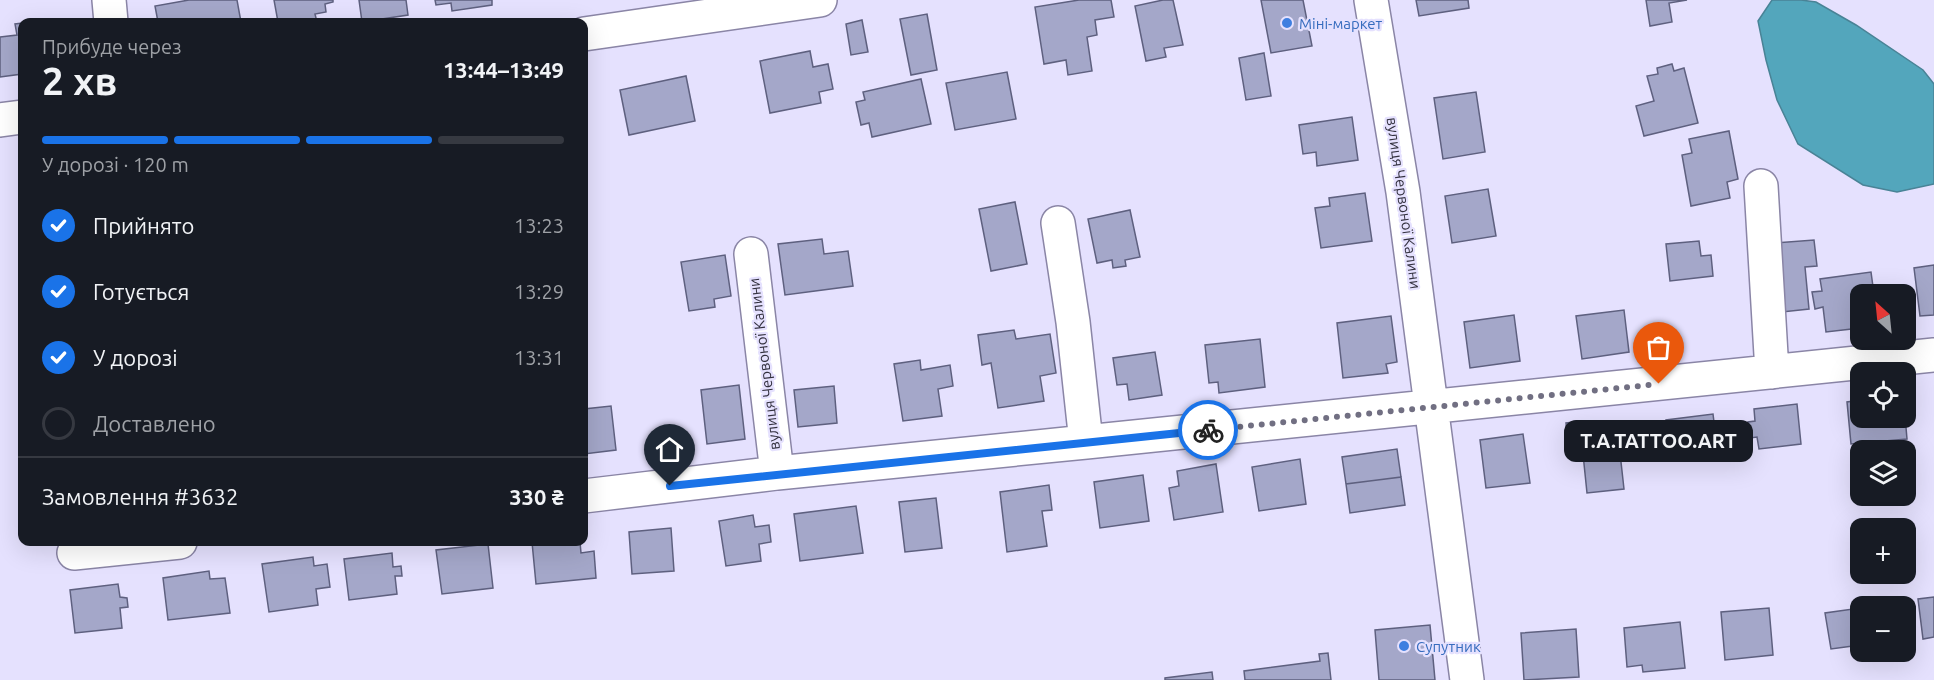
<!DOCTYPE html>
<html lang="uk">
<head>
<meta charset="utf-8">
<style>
  body { margin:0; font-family:Ubuntu,sans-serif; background:#20242c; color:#f1f3f6; height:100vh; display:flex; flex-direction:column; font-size:22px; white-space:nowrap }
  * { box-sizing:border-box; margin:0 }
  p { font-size:20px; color:#9ea1a6 }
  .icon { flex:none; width:33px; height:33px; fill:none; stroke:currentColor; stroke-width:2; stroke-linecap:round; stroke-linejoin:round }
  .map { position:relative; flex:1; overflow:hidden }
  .side { position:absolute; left:18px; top:18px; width:570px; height:528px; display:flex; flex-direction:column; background:#171b24; border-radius:12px; box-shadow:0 6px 24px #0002 }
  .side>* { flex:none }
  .needle { width:39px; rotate:333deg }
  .fabs { position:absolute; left:1850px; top:284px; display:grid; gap:12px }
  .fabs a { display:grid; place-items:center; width:66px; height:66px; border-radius:12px; background:#171b24; box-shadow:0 6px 24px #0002; font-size:30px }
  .pin { position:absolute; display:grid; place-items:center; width:51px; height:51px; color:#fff; margin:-62px -26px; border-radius:50% 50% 50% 0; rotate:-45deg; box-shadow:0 0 6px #0007 }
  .pin .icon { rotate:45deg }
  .courier { position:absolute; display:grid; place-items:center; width:60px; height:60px; margin:-30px; border:4px solid #1a73e8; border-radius:50%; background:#fff; color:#222; box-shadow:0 2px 8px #0007 }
  .bubble { position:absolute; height:42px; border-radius:12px; background:#171b24; box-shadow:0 6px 24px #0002; font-size:20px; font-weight:600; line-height:42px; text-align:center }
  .summary em { font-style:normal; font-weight:600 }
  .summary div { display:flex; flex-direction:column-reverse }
  .summary { display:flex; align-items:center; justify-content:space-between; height:102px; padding:0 24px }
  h1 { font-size:39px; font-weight:600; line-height:45px }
  .bar { display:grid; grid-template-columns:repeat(4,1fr); gap:9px 6px; align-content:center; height:72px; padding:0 24px }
  .bar i { height:8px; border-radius:4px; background:#363941 }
  .bar .current { background:#1a73e8 }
  .bar p { grid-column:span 4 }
  .line { display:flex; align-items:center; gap:15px; padding:0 24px; border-top:2px solid #363941 }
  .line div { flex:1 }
  ol { padding:0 24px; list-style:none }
  li { display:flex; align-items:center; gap:18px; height:66px }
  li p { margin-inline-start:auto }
  li .icon { padding:6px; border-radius:50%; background:#1a73e8; color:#fff; stroke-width:4 }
  li:last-child { color:#9ea1a6 }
  li i { width:33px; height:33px; border:3px solid #363941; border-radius:50% }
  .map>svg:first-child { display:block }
</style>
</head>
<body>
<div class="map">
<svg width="1934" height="680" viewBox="0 0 1934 680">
  <rect width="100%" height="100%" fill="#e5e1fe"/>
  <path fill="#53a6bc" stroke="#498396" stroke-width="1.5" d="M1772 0H1801L1816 2 1856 25 1923 70 1934 84V184L1897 192 1863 185 1798 144 1777 100 1766 60 1758 21Z"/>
  <path fill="#a4a7c9" stroke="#5e607f" stroke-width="1.5" d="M189 0H237L241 22H158L155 6Z
    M274 0H333V2L325 4 326 12 315 14 317 22H278Z
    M359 0H406L408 15 362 22Z
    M435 0H492V5L452 11 451 3 436 5Z
    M1079 0H1111L1114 17 1095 20 1097 35 1087 37 1092 71 1068 75 1066 60 1044 64 1035 7Z
    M1163 0H1173L1183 45 1164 48 1166 57 1146 61 1135 6Z
    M1261 0H1303L1312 46 1271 53Z
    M1416 0H1468L1469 8 1419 16Z
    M1646 0H1687L1669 3 1672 22 1650 26Z
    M927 14 937 70 911 75 900 19Z
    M862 20 868 52 851 55 846 24Z
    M22 23V74L0 77V37L17 35 15 24Z
    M810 51 813 67 828 64 833 89 819 92 821 103 770 113 760 61Z
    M1264 53 1271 96 1246 100 1239 58Z
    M1672 64 1674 71 1684 68 1698 123 1644 136 1636 106 1654 101 1647 76 1658 74 1657 68Z
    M1007 72 1016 119 955 130 946 83Z
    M686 76 695 121 629 135 620 90Z
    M921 79 931 124 872 137 869 123 861 125 856 102 865 100 863 92Z
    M1476 92 1485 152 1443 159 1434 98Z
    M1352 117 1358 160 1317 166 1316 152 1303 154 1299 125Z
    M1729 131 1738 179 1727 182 1730 198 1691 206 1682 155 1692 153 1689 139Z
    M1488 189 1496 236 1452 243 1445 196Z
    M1365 193 1372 241 1321 248 1315 208 1330 206 1329 198Z
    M1015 202 1027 264 991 271 979 209Z
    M1130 210 1140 257 1125 260 1126 266 1113 268 1112 260 1097 263 1088 219Z
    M822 239 824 254 848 251 853 286 785 295 778 244Z
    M1814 240 1817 266 1805 267 1809 309 1782 312 1776 243Z
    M1699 241 1701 256 1711 255 1713 276 1670 281 1666 244Z
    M725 255 731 296 714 299 715 307 689 311 681 262Z
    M1934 265V315L1920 316 1914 268Z
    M1871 272 1874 294H1860V328L1826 332 1823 307 1815 309 1812 292 1822 291 1820 279Z
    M1624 310 1629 352 1582 359 1576 316Z
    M1514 315 1520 361 1470 368 1464 322Z
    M1391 316 1397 362 1386 364 1388 373 1343 378 1337 323Z
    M1014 330 1016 339 1050 334 1056 373 1040 376 1044 401 998 408 991 363 982 365 978 335Z
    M1260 339 1265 387 1219 393 1218 382 1209 383 1205 345Z
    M1155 352 1162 395 1129 400 1127 384 1117 385 1113 358Z
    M920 360 921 370 950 365 953 386 938 389 942 416 903 421 894 364Z
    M739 385 745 439 707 444 701 390Z
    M834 386 837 423 798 427 794 390Z
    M1860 400V417L1905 416 1907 439 1851 444 1847 402Z
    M1797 404 1801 444 1759 449 1757 437 1750 438 1748 422 1755 421 1754 409Z
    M611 406 616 450 584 454V409Z
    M1713 414 1718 454 1670 459 1668 445 1662 446 1660 432 1667 430 1666 420Z
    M1583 421 1584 429 1617 426 1624 489 1587 493 1583 454 1569 456 1566 423Z
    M1523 434 1530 483 1486 488 1480 440Z
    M1397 449 1401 477 1346 484 1342 457Z
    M1300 459 1306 504 1259 511 1252 467Z
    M1216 464 1223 512 1174 520 1169 488 1179 486 1177 471Z
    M1143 475 1149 521 1100 528 1094 482Z
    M1401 477 1405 505 1350 513 1346 484Z
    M1049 485 1052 510 1042 511 1047 546 1007 552 1000 492Z
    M936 498 942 548 905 552 899 502Z
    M856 506 863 553 800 561 794 514Z
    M753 515 755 527 769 525 771 542 759 544 761 561 726 566 719 521Z
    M671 528 674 571 632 574 629 532Z
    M532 542H580L581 553 594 551 596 578 536 584Z
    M488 544 493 588 442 594 436 550Z
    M392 553 393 567 401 566 402 576H395L397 594 349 600 344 559Z
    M313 557 314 566 327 564 330 587 316 589 318 605 269 612 262 564Z
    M209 571 210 579 225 578 230 613 168 620 163 578Z
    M118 584 120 597 127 598 128 607 120 608 122 628 75 633 70 590Z
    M1934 597V637L1923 639 1918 599Z
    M1769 608 1773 655 1725 660 1721 612Z
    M1860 608V645L1831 649 1825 613Z
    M1680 622 1685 668 1643 672 1642 665 1627 667 1624 628Z
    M1430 625 1435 680H1379L1375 630Z
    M1576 629 1579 677 1524 680 1521 633Z
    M1328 653 1331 680H1245L1244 671 1320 661 1319 654Z
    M1212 672 1213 680H1165V678Z"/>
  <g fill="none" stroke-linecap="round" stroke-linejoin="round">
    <g stroke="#8a85a6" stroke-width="36">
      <path id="minor" d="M109 0 111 22
        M1371 0 1403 192 1467 680
        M584 34 820 0
        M0 120 22 117
        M1761 186 1772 372
        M1058 223 1073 322 1086 442 1934 355
        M751 254 777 473 1086 442
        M584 496 777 473
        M74 553 180 542"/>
    </g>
    <use href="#minor" stroke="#fff" stroke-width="33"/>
  </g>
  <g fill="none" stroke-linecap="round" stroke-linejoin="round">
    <path stroke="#716f82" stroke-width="6" stroke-dasharray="0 10.8" d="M1208 430 1659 384"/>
    <path stroke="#1a73e8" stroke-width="8" d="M670 486 1208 430"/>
  </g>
  <g fill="#3f7fe0" stroke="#e5e1fe" stroke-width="2">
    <circle cx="1287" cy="23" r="6"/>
    <circle cx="1404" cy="646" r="6"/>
  </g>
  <g text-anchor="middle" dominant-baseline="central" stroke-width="4.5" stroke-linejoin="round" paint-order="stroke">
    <g font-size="15" fill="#366cbe" stroke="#e5e1fe" text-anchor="start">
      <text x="1299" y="23">Міні-маркет</text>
      <text x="1416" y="646">Супутник</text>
    </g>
    <g font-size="15" fill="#33313f" stroke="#e5e1fe">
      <text transform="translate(1404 203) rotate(82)">вулиця Червоної Калини</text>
      <text transform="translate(764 364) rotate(-97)">вулиця Червоної Калини</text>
    </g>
  </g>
</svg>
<div class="fabs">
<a><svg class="needle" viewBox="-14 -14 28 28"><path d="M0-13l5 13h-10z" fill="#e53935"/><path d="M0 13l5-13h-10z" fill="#9ea1a6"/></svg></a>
<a><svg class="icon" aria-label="locate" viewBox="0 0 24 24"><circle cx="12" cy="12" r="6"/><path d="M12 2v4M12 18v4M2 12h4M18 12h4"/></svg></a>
<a><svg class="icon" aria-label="layers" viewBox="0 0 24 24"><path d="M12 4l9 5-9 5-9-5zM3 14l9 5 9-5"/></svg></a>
<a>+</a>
<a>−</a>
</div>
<div class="pin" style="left:1659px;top:384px;background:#ea580c"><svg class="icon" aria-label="bag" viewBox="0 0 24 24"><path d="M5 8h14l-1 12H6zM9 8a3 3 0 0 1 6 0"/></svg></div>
<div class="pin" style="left:670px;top:486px;background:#1f2937"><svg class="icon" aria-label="home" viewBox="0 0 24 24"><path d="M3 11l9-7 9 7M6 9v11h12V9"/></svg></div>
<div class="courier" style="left:1208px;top:430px"><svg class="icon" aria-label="bike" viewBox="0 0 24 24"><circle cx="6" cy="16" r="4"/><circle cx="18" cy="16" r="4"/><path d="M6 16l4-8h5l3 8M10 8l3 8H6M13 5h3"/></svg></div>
<div class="bubble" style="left:1564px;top:420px;width:189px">T.A.TATTOO.ART</div>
<section class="side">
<div class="summary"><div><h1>2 хв</h1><p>Прибуде через</p></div><em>13:44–13:49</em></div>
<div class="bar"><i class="current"></i><i class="current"></i><i class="current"></i><i></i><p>У дорозі · 120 m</p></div>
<ol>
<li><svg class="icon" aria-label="check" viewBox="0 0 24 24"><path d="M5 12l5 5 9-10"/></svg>Прийнято<p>13:23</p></li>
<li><svg class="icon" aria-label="check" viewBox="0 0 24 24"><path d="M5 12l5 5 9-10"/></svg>Готується<p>13:29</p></li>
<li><svg class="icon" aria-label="check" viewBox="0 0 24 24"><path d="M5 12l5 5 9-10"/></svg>У дорозі<p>13:31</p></li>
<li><i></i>Доставлено</li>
</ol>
<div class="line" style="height:78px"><div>Замовлення #3632</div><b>330 ₴</b></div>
</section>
</div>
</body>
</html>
